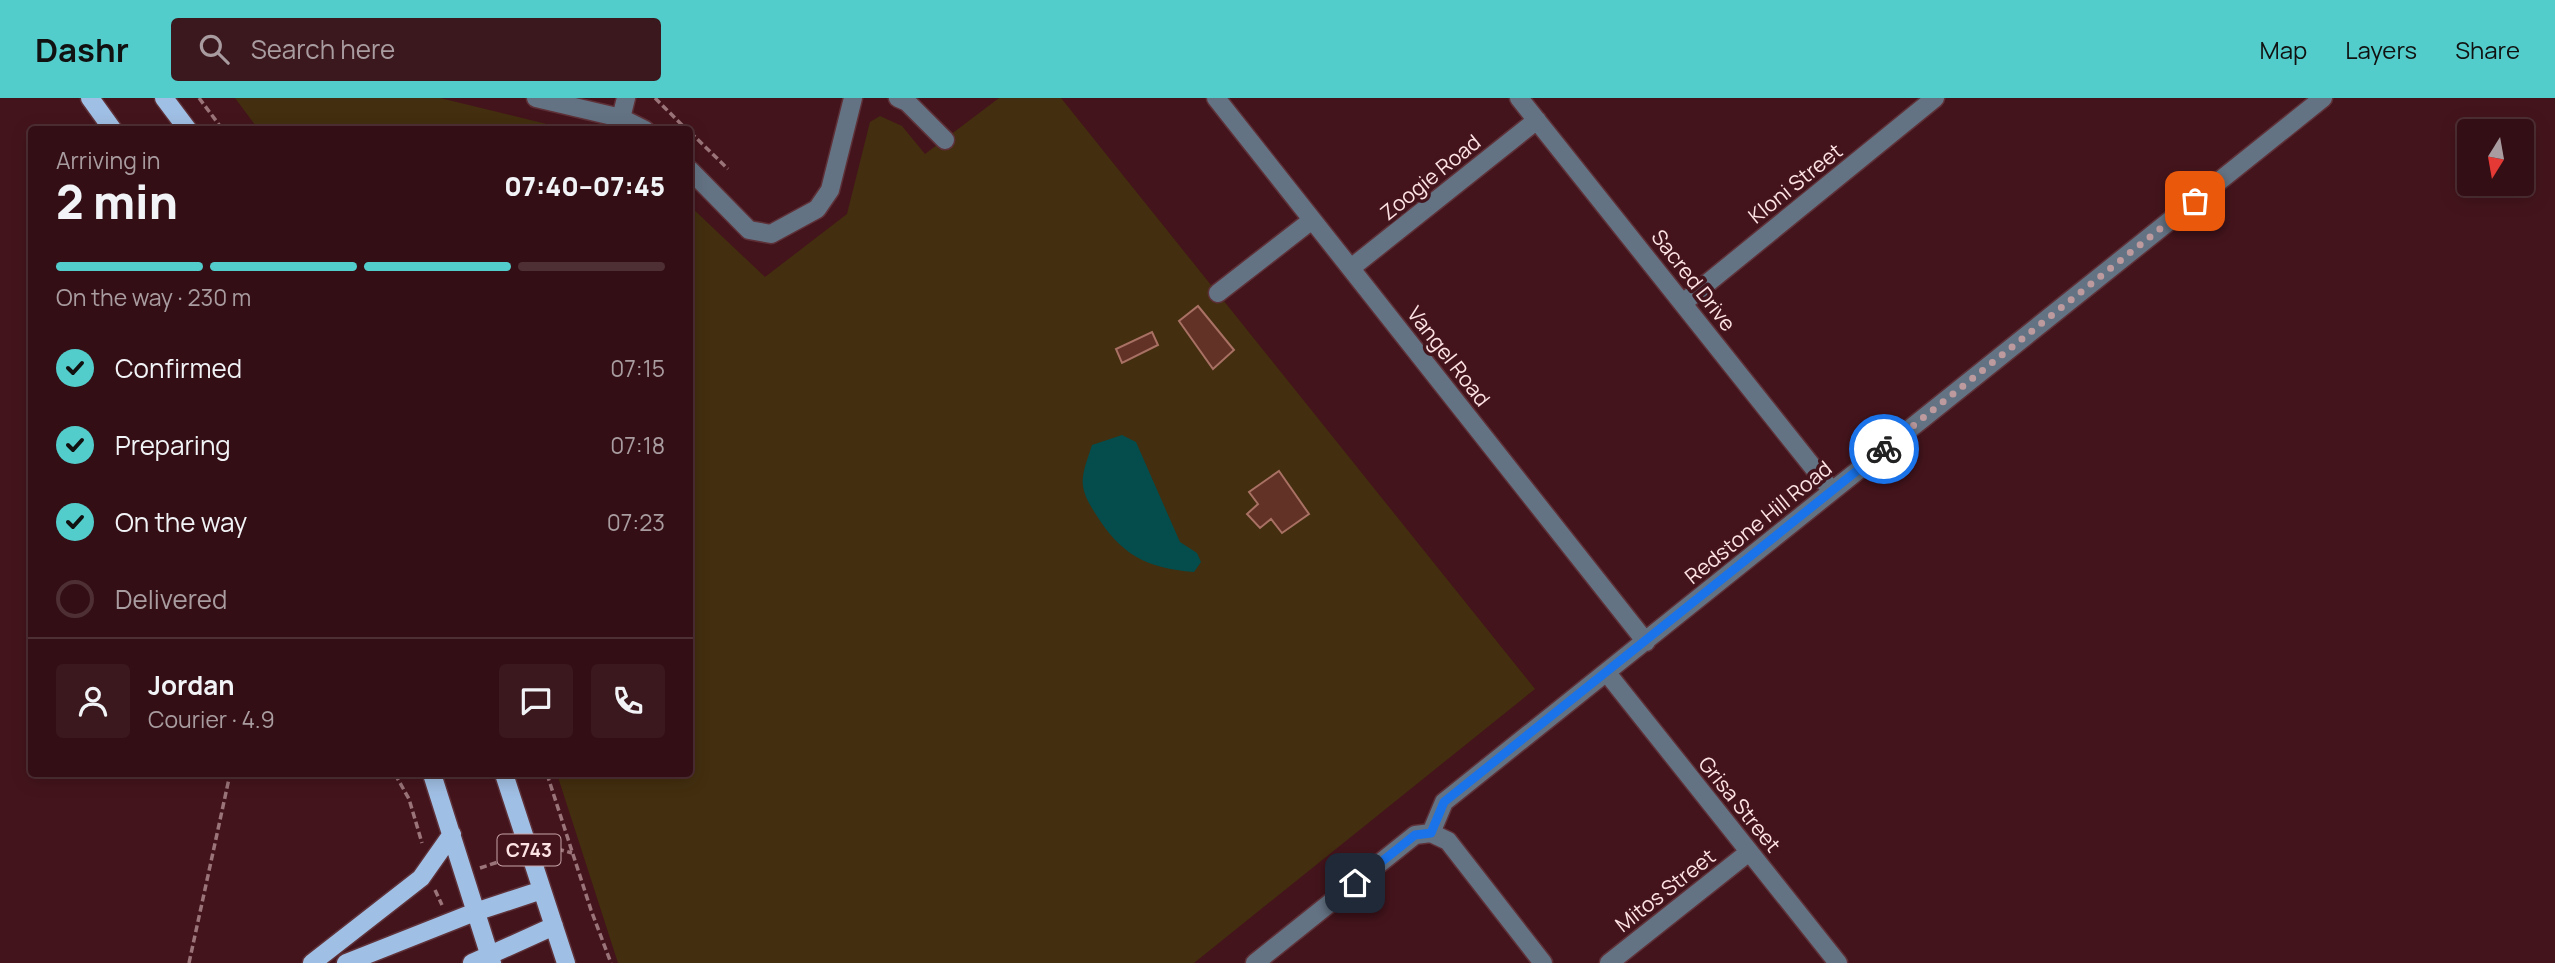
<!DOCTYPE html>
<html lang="en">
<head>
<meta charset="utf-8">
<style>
  body { margin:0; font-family:Manrope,sans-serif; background:#3b181e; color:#f1f3f6; height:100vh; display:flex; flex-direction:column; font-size:26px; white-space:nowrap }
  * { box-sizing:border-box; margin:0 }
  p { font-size:23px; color:#a99ca0 }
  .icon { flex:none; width:38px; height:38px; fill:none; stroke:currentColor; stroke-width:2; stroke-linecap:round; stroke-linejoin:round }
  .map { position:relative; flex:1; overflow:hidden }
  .panel { position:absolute; left:28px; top:28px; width:665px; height:651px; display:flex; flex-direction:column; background:#330f15; border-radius:7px; box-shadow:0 4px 18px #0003,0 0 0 2px #4e2f34 }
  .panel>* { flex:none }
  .needle { width:46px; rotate:191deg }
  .controls { position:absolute; left:2457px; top:21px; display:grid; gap:14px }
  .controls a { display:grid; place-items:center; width:77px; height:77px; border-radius:7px; background:#330f15; box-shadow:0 4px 18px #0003,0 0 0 2px #4e2f34; font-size:35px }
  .pin { position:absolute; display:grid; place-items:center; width:60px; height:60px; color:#fff; margin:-30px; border-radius:14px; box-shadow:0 4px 10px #0006 }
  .courier { position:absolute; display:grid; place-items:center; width:70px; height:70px; margin:-35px; border:5px solid #1a73e8; border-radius:50%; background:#fff; color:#222; box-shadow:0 2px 9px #0007 }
  .headline em { font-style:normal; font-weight:800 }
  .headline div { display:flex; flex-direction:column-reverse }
  .headline { display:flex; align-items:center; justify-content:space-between; height:119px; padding:0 28px }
  h1 { font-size:46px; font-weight:800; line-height:52px }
  .bar { display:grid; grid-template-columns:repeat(4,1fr); gap:10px 7px; align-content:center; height:84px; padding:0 28px }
  .bar i { height:9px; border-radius:5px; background:#4e2f34 }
  .bar .selected { background:#53cdcb }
  .bar p { grid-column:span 4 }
  .line { display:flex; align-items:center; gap:18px; padding:0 28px; border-top:2px solid #4e2f34 }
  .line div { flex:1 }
  .round { display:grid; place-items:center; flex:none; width:74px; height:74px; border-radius:7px; background:#3b181e }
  ol { padding:0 28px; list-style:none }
  li { display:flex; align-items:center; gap:21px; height:77px }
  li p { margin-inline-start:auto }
  li .icon { padding:7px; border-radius:50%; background:#53cdcb; color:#111; stroke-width:4 }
  li:last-child { color:#a99ca0 }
  li i { width:38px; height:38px; border:4px solid #4e2f34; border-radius:50% }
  header { display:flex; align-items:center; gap:42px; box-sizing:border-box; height:98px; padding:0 35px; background:#53cdcb; color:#111 }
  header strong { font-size:33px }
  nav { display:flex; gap:38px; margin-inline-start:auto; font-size:24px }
  .search { width:490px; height:63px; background:#3b181e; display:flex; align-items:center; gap:18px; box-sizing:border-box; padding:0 24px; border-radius:7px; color:#a99ca0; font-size:26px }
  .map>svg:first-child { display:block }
</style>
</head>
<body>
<header>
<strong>Dashr</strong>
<div class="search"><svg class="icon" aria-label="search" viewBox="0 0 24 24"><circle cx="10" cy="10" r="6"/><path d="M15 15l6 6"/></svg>Search here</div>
<nav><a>Map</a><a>Layers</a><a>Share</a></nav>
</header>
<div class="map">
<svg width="2555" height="865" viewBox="0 0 2555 865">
  <rect width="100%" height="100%" fill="#44141c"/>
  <path fill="#432e0f" d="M235 0H440L567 31H258Z
    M999 0H1061L1535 591 1194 865H618L557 676H690V108L765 179 847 116 870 24 880 18 902 28 925 56Z"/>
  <path fill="#044d4c" d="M1122 337 1136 344 1180 444 1197 455 1201 464 1194 474C1146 470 1121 457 1095 415 1088 404 1081 392 1083 379 1084 369 1089 357 1092 347Z"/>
  <path fill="#633227" stroke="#a87164" stroke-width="2" d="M1198 208 1234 252 1213 271 1179 223Z
    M1152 234 1158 247 1122 265 1116 251Z
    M1279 373 1309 416 1282 435 1271 421 1260 430 1247 416 1258 406 1249 394Z"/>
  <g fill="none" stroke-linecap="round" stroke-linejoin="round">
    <g stroke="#5e3138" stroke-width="21">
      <path id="minor" d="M536 0 621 20 645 32
        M898 0 907 4 945 42
        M1216 0 1646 544
        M1519 0 1832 393
        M621 20 626 0
        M690 72 749 132 771 136 817 111 830 92 853 0
        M1351 170 1537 22
        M1218 195 1312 122
        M1683 205 1935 0
        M1607 575 1838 865
        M1431 735 1444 704 2323 0
        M1255 865 1415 737 1431 735 1448 743 1543 865
        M1609 865 1749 754"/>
    </g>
    <g stroke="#5e3138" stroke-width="21">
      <path id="major" d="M90 0 113 32
        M164 0 188 32
        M432 676 492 865
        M504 676 566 865
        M312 865 421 780 452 736
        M346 865 475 814 542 792
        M472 865 554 828"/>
    </g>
    <path stroke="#9a7479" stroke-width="3.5" stroke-dasharray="7 3.5" stroke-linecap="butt" d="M199 0 223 32
      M655 0 687 32
      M690 34 728 71
      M395 676 409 701 422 745
      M547 676 591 812 611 865
      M547 748 572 755
      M480 770 513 759
      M435 792 442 807
      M189 865 230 676"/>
    <use href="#minor" stroke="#647384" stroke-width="18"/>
    <use href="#major" stroke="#a0bfe4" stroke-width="18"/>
  </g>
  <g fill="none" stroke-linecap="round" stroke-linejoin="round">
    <path stroke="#bc9a9e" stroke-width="7" stroke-dasharray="0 12.6" d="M1884 351 2195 103"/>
    <path stroke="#1a73e8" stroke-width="9" d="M1355 785 1415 737 1431 735 1444 704 1884 351"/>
  </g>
  <g text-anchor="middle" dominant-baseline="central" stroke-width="7" stroke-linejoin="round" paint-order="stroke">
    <rect fill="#44141c" stroke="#c6a4a8" stroke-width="2" x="497.5" y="736.5" width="63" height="31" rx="5"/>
    <g font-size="19" font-weight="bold" fill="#fde2e4">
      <text x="529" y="752">C743</text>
    </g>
    <g font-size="21" fill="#fde2e4" stroke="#44141c">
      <text transform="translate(1430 79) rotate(-39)">Zoogie Road</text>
      <text transform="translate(1795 85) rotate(-39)">Kloni Street</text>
      <text transform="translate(1694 182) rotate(52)">Sacred Drive</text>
      <text transform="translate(1449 258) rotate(52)">Vangel Road</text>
      <text transform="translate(1758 424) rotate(-39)">Redstone Hill Road</text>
      <text transform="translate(1740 706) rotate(51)">Grisa Street</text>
      <text transform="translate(1665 792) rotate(-38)">Mitos Street</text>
    </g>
  </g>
</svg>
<div class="controls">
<a><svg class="needle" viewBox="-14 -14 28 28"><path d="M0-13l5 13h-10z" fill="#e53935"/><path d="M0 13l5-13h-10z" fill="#a99ca0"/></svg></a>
</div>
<div class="pin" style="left:2195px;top:103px;background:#ea580c"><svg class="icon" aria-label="bag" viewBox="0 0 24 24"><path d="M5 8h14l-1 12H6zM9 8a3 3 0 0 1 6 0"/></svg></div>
<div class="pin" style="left:1355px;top:785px;background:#1f2937"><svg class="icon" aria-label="home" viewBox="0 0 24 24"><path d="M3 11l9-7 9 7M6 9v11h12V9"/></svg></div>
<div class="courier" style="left:1884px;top:351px"><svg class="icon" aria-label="bike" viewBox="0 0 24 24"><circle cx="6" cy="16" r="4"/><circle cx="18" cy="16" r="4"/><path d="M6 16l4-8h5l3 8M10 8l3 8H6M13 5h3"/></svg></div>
<section class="panel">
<div class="headline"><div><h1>2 min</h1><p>Arriving in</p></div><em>07:40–07:45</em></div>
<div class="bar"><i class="selected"></i><i class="selected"></i><i class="selected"></i><i></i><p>On the way · 230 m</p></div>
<ol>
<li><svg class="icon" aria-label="check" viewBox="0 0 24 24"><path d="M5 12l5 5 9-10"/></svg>Confirmed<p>07:15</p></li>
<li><svg class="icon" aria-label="check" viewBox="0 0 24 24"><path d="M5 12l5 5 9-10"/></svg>Preparing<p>07:18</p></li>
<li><svg class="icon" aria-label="check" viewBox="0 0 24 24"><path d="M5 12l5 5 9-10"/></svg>On the way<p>07:23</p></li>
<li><i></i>Delivered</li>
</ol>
<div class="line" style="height:126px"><a class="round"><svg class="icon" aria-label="person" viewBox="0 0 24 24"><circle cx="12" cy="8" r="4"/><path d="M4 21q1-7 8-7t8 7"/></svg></a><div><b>Jordan</b><p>Courier · 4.9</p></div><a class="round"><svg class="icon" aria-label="chat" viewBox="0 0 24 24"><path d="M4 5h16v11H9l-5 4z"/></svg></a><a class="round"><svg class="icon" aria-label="phone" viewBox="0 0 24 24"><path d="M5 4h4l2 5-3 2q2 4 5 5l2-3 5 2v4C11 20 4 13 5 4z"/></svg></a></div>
</section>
</div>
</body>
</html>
